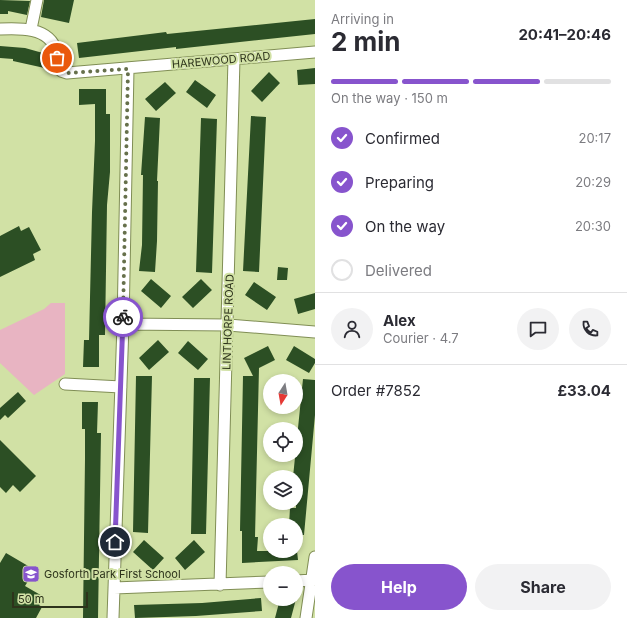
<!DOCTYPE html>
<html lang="en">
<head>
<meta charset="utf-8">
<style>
  body { margin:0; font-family:Inter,sans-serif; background:#f2f2f3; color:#2b2b33; height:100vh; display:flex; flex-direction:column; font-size:15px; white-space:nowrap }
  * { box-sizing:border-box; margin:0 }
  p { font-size:13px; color:#7c7c81 }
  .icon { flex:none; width:22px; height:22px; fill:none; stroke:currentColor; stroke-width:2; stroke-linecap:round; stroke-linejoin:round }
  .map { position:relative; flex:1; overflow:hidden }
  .details { display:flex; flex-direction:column; background:#fff; width:312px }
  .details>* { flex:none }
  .needle { width:26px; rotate:191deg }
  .tools { position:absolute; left:263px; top:374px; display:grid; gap:8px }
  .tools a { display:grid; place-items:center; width:40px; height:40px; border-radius:50%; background:#fff; box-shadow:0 2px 6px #0003; font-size:20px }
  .scale { position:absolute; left:12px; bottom:10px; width:76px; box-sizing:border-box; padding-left:4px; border:2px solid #2d331b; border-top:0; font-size:11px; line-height:14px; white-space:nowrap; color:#2d331b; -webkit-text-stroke:3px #d1e1a5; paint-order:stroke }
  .pin { position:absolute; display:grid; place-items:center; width:34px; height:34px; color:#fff; margin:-17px; border:2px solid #fff; border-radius:50%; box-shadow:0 1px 4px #0007 }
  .courier { position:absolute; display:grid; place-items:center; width:40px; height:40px; margin:-20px; border:3px solid #8754cd; border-radius:50%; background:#fff; color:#222; box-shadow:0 1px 5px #0007 }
  .head em { font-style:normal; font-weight:700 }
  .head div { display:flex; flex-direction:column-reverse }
  .head { display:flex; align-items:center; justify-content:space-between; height:68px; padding:0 16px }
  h1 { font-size:26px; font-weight:700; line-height:30px }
  .bar { display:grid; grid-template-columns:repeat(4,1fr); gap:6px 4px; align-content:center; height:48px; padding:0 16px }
  .bar i { height:5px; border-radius:3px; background:#e1e1e2 }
  .bar .selected { background:#8754cd }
  .bar p { grid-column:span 4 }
  .line { display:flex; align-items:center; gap:10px; padding:0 16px; border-top:1px solid #e1e1e2 }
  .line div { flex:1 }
  .round { display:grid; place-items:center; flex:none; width:42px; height:42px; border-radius:21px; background:#f2f2f3 }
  ol { padding:0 16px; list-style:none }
  li { display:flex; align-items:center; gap:12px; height:44px }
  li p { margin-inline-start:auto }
  li .icon { padding:4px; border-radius:50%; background:#8754cd; color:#fff; stroke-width:4 }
  li:last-child { color:#7c7c81 }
  li i { width:22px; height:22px; border:2px solid #e1e1e2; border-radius:50% }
  .button { display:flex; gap:8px; margin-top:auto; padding:8px 16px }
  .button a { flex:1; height:46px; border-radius:24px; background:#8754cd; color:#fff; font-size:16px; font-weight:700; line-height:46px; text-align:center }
  .button a+a { background:#f2f2f3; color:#2b2b33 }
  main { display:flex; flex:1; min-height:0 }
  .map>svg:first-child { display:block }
</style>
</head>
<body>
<main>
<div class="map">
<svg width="315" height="618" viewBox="0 0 315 618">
  <rect width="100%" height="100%" fill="#d1e1a5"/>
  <path fill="#e8b4c2" d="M51 303H65V374L34 395 0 363V330L44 309Z"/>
  <path fill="#2c4f24" d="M0 0 30 1 27 15 8 11V14H0Z
    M44 0H74L69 23 41 17Z
    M315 19V34L176 49V47L79 58 77 43 166 32 167 34Z
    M0 46 25 48 50 55 49 69 13 61V59L0 58Z
    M315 68V84L298 85 297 70Z
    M269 72 280 83 262 102 251 91Z
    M195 80 216 95 207 108 186 92Z
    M165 82 176 93 156 111 145 99Z
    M79 89H106V114H110V172L107 205 105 335H99V367H83L84 340H89L92 212 95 141V104L79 105Z
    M251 116 266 117 259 272 243 271Z
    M145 117 160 118 157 181H158L157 241 155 272 139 271 142 245 143 175H141Z
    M201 118 217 119 212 273 196 272Z
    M19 226 21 231 29 227 41 250 33 254 35 260 0 277V236Z
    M278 267 288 268 287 280H277Z
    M151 279 171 296 161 308 141 291Z
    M201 279 212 290 193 308 182 297Z
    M254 282 276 297 267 310 245 295Z
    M315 293V309L298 314 294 299Z
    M158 340 169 352 149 370 139 358Z
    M188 341 208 359 198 370 178 353Z
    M268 346 275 360 259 368 255 537H258L257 551H297L298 560 242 563V531H240L243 376H253L244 358Z
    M294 346 315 359V363L309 373 286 360Z
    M136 376H152L148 533 133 532Z
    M194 378H210L206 534H191Z
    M303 379 315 380V415L304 535H296V525H289L290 508H296V477H293Z
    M18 392 26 401 8 418 5 415 0 420V408Z
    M82 402H98L97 433H101L98 618H83L85 459V429H82Z
    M0 440 36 476 20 492 13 485 6 493 0 487Z
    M144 540 164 558 153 570 133 552Z
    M194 540 205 552 185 570 175 558Z
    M6 553 35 570 25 586 44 597 39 605 42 607 36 618H0V563Z
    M261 598 262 611 196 616 135 618 134 605 202 603Z
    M280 599H296L291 618H275Z"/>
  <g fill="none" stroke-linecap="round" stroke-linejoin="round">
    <g stroke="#808e55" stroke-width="13">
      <path id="minor" d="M0 29C19 28 50 27 56 51 58 58 57 65 61 71L67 73 315 52
        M31 29 37 0
        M123 324 228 325 315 332
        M65 384 121 387
        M296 581 313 580
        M220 585 234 59
        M114 588 270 582
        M113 618 123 324 128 69
        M306 618 315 557"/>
    </g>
    <use href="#minor" stroke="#fff" stroke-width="11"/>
  </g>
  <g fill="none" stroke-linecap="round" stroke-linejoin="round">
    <path stroke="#66704b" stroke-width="4" stroke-dasharray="0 7.2" d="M57 58 61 71 67 73 128 69 123 317"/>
    <path stroke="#8754cd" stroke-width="5" d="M115 542 123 317"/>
  </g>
  <defs>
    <g id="school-square" transform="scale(0.9)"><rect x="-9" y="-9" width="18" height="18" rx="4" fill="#8754cd" stroke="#d1e1a5"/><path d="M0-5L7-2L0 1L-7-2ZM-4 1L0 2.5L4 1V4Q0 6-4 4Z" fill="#fff"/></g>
  </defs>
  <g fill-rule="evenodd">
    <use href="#school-square" x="31" y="574"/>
  </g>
  <g text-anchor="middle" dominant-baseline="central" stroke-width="4" stroke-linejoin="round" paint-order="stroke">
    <g font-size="11" fill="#2d331b" stroke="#d1e1a5">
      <text transform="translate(221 60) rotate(-5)">HAREWOOD ROAD</text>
      <text transform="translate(228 322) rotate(-88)">LINTHORPE ROAD</text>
    </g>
    <g font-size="11" fill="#2d331b" stroke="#d1e1a5" text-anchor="start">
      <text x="44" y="574">Gosforth Park First School</text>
    </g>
  </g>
</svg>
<div class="tools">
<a><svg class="needle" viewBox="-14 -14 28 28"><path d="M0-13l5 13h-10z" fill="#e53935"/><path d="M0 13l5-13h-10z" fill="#7c7c81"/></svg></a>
<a><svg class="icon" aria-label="locate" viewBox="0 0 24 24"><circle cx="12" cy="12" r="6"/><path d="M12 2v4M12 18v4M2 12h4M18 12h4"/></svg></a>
<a><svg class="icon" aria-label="layers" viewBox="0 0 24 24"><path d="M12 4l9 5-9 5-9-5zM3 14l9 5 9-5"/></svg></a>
<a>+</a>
<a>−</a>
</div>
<div class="scale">50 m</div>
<div class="pin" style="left:57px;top:58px;background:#ea580c"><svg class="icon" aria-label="bag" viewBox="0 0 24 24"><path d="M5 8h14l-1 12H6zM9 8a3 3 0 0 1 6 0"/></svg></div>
<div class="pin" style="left:115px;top:542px;background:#1f2937"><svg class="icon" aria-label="home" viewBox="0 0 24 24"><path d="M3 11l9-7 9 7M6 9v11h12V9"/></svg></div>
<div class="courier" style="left:123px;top:317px"><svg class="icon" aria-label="bike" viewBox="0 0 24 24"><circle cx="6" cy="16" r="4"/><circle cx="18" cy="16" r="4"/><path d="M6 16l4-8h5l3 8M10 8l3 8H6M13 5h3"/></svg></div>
</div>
<section class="details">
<div class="head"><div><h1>2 min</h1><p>Arriving in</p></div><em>20:41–20:46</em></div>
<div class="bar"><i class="selected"></i><i class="selected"></i><i class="selected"></i><i></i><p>On the way · 150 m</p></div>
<ol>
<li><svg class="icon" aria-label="check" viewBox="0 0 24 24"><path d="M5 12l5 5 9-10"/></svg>Confirmed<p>20:17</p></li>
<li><svg class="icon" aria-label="check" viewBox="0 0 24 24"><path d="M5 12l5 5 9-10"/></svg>Preparing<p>20:29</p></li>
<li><svg class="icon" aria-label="check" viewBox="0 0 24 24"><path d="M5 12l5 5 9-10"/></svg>On the way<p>20:30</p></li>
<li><i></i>Delivered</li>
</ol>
<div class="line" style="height:72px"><a class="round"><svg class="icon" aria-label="person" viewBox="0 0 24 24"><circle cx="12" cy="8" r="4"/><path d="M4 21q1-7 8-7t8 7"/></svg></a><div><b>Alex</b><p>Courier · 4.7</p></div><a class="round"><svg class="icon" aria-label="chat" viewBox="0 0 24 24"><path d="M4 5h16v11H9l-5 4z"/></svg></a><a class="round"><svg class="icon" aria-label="phone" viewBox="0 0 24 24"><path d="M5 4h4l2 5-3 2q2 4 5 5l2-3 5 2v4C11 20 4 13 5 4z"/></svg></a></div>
<div class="line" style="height:52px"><div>Order #7852</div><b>£33.04</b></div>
<div class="button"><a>Help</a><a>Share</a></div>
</section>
</main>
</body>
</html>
